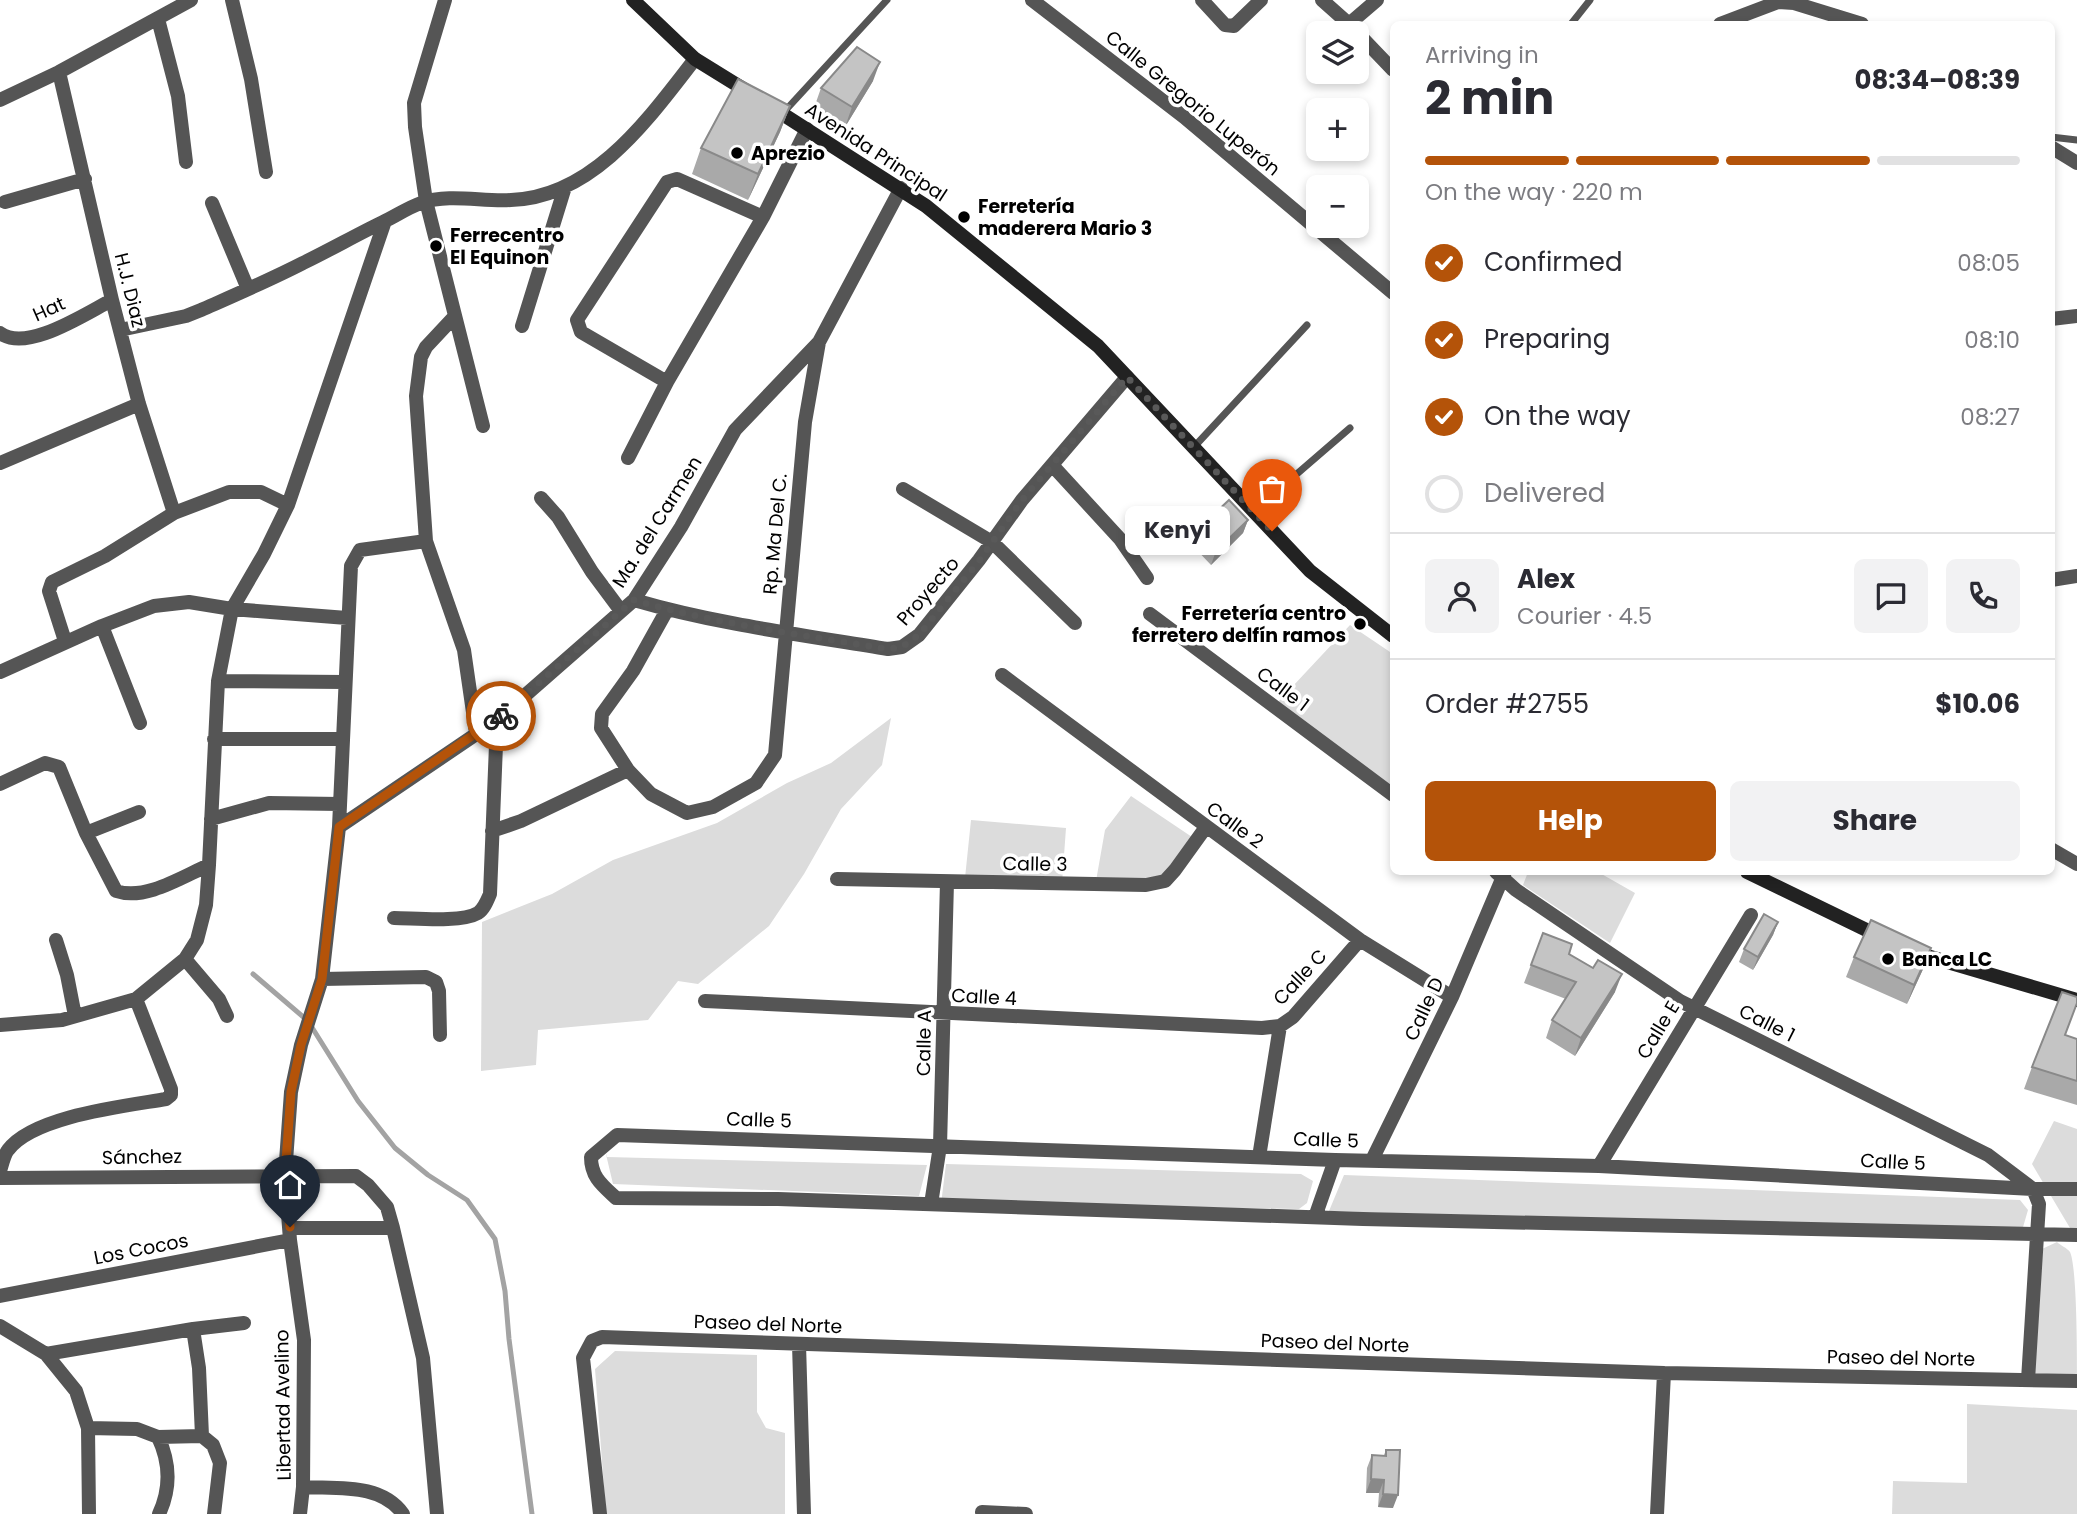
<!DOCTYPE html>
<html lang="en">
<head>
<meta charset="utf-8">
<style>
  body { margin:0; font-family:Poppins,sans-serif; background:#f2f2f3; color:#2b2b33; height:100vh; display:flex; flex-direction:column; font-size:26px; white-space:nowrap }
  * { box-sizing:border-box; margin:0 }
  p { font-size:23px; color:#7c7c81 }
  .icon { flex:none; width:38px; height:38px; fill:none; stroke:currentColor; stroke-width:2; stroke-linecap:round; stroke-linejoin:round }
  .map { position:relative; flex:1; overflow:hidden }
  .drawer { position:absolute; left:1390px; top:21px; width:665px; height:854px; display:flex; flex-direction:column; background:#fff; border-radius:10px; box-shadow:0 4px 10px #0003 }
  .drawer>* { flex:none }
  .controls { position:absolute; left:1306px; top:21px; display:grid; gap:14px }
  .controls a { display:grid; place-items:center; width:63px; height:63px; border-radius:10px; background:#fff; box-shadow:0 4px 10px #0003; font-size:35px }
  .pin { position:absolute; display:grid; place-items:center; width:60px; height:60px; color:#fff; margin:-72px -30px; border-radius:50% 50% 50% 0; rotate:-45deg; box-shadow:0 0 7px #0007 }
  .pin .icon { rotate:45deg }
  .courier { position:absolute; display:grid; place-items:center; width:70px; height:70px; margin:-35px; border:5px solid #b45309; border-radius:50%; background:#fff; color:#222; box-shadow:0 2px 9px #0007 }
  .bubble { position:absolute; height:49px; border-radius:10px; background:#fff; box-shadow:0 4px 10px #0003; font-size:23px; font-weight:700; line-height:49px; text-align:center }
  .overview em { font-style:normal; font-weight:700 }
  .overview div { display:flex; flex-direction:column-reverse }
  .overview { display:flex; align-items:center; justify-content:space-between; height:119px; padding:0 35px }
  h1 { font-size:46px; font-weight:700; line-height:52px }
  .bar { display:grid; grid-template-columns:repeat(4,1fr); gap:10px 7px; align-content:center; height:84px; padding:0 35px }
  .bar i { height:9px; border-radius:5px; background:#e1e1e2 }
  .bar .selected { background:#b45309 }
  .bar p { grid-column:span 4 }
  .line { display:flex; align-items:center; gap:18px; padding:0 35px; border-top:2px solid #e1e1e2 }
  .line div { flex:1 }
  .round { display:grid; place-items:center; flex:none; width:74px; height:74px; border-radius:10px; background:#f2f2f3 }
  ol { padding:0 35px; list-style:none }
  li { display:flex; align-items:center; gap:21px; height:77px }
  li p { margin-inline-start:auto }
  li .icon { padding:7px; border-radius:50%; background:#b45309; color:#fff; stroke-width:4 }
  li:last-child { color:#7c7c81 }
  li i { width:38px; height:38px; border:4px solid #e1e1e2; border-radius:50% }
  .action { display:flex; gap:14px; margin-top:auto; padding:14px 35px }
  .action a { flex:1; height:80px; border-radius:10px; background:#b45309; color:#fff; font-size:28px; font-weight:700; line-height:80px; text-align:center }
  .action a+a { background:#f2f2f3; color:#2b2b33 }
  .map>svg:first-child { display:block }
</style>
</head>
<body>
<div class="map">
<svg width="2077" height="1514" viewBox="0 0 2077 1514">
  <rect width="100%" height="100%" fill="#fff"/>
  <path fill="#dcdcdc" d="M1350 625 1393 654V787L1278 702Z
    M891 718 882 765 841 809 804 874 769 926 698 984 678 981 648 1020 538 1030 536 1065 481 1071 482 922 552 894 613 860 717 823 787 783 831 763Z
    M1131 796 1192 837 1163 881H1096L1105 830Z
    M971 820 1066 828 1062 883 965 878Z
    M1528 872H1598L1635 893 1610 943 1523 885Z
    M2054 1121 2077 1129V1229L2070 1228 2032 1164Z
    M604 1146 607 1157 927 1165 919 1196 613 1184Z
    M946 1164 1301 1174 1313 1181 1307 1203 1299 1209 941 1204Z
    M1344 1175 2020 1200 2028 1210 2021 1234 1329 1211Z
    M2057 1242C2060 1245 2067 1248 2070 1252 2077 1267 2077 1354 2077 1377L2033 1376 2042 1249Z
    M615 1351 757 1355V1412L766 1428 785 1433V1514H606L595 1369Z
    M1967 1404 2077 1410V1514H1892L1893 1481 1967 1483Z"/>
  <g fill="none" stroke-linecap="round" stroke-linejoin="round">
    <path stroke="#a3a3a3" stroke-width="5" d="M253 974 308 1021 358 1101 395 1148 428 1175 467 1200 495 1239 505 1291 509 1339 532 1514"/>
    <path stroke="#555" stroke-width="7" d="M1571 24 1590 0
      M783 113 887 0
      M2051 137 2077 140
      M1194 447 1307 325
      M1254 511 1350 428"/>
    <path stroke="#555" stroke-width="14" d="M232 0 251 79 266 172
      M445 0 414 103 415 127 426 201 483 426
      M1032 0 1184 117 1393 293
      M1202 0 1225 25 1234 26 1261 0
      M1322 0 1349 24 1393 70
      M158 19 178 96 186 162
      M1349 24 1377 0
      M1720 24 1778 2 1794 3 1862 24
      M59 72 112 300 139 404 174 513
      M0 100 59 72 191 0
      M2051 147 2077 163
      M5 202 85 179
      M212 203 248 289
      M455 316 426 347 421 357 416 396 426 541 464 650 476 733
      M2051 319 2077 316
      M522 326 565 187
      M120 330 186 316 201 310C235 295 270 280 303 263 330 250 356 235 383 222 396 216 407 208 421 203 450 193 482 202 511 200 594 197 649 118 695 59
      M0 333C27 353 86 313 112 300
      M667 382 581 332 577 320 667 182 677 179 763 217
      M628 458 667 382 763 217 807 129
      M0 463 139 404
      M1052 465 1120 539 1147 578
      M903 489 992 542 1075 623
      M541 498 558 517 592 572 621 611
      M2051 580 2077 576
      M634 600C716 624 803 635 888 649L902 647 919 635 979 560 1022 500 1127 377
      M667 610 633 671 602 714 601 728 628 770 651 794 687 813 713 807 756 783 775 755 805 422 819 342 901 188
      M1150 614 1393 795
      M102 626 154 606 189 602 232 609 347 618
      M65 641 49 591 52 582 105 556 174 513 229 492H261L288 505
      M0 672 102 626 140 723
      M1002 675 1360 940 1452 997
      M218 681 345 682
      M214 739H342
      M0 784 45 763 59 767 86 833 116 891C145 901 182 877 209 865
      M211 819 269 803 340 804
      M339 827 497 720 634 600 681 527 735 430 818 343
      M492 831 521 821 628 770
      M86 833 139 812
      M2051 849 2077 864
      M1496 872 1516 890 1680 1001 1988 1155 2033 1189
      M837 879 1146 885 1165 881 1175 870 1206 827
      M394 918C414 918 461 923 478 913 484 909 487 901 490 894L497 720
      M56 940 67 975 75 1016
      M185 959 219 999 227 1016
      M322 979 426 977 436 982 439 991 440 1035
      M705 1001 1262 1028 1280 1026 1293 1017 1360 940
      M0 1025 62 1020 136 999 185 959 197 940 206 905 209 865 218 681 232 609 264 554 288 505 385 221
      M1259 1157 1280 1026
      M1372 1160 1452 997 1505 872
      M1599 1166 1751 915
      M0 1171C2 1165 4 1155 8 1150 33 1116 125 1106 166 1099L171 1095V1089L136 999
      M0 1178 356 1176 368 1185 387 1207 393 1228 423 1358 437 1514
      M2077 1189H2033L1599 1166 1335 1160 617 1135 591 1157C591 1177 602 1185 616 1198L778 1199 1363 1219 2077 1235
      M931 1204 940 1146 947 882
      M1315 1217 1335 1160
      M290 1228H393
      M0 1296 290 1240
      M0 1326 46 1354 76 1391 88 1428 89 1514
      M193 1329 244 1323
      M799 1344 804 1514
      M46 1354 193 1329 199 1368 202 1436
      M2028 1380 2039 1204 2033 1189
      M88 1428 137 1429 158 1437 202 1436 213 1445 220 1463 214 1514
      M158 1437C170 1462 171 1488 159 1514
      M303 1487C338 1489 381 1483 403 1514
      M982 1512 1026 1514
      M300 1514 303 1487 304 1340 290 1240 285 1175 291 1092 301 1045 322 979 339 827 351 566 360 550 426 541
      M600 1514 583 1358 592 1341 602 1337 1664 1373 2077 1381
      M1657 1514 1664 1373"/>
    <path stroke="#222" stroke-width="14" d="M633 0 695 59 750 93
      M770 106 926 206 1098 346 1310 571 1393 636
      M1747 872 1883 938
      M1910 951 2077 1000"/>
  </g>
  <path fill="#a9a9a9" d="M873 81 845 127 814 108 821 88Z
    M790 106 780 132 748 200 692 174 701 148Z
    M1248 520 1243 533 1211 565 1192 545 1196 531Z
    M1778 922 1773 935 1753 970 1739 962 1744 949Z
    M1543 933 1615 992 1575 1056 1546 1038 1552 1020 1566 999 1524 983Z
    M1854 957 1924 967 1907 1004 1846 977Z
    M2065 1035 2077 1039V1105L2024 1089 2032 1067Z
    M1386 1450 1393 1508 1378 1507 1379 1493H1366L1367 1468 1372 1455H1384Z"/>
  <path fill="#898989" d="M880 62 873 81 845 127 852 107Z
    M790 106 780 132 748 200 758 174Z
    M1248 520 1243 533 1211 565 1216 551Z
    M1778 922 1773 935 1753 970 1758 957Z
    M1931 948 1924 967 1907 1004 1914 985Z
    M1622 974 1615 992 1575 1056 1581 1038Z
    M1371 1479 1384 1480 1379 1493H1366Z
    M1383 1494 1398 1495 1393 1508 1378 1507Z"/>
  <path fill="#c4c4c4" stroke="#898989" stroke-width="2" d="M857 47 880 62 852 107 821 88Z
    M738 79 790 106 758 174 701 148Z
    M1229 500 1248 520 1216 551 1196 531Z
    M1764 914 1778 922 1758 957 1744 949Z
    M1871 920 1931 948 1914 985 1854 957Z
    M1543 933 1572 944 1569 954 1593 968 1598 960 1622 974 1581 1038 1552 1020 1576 982 1531 965Z
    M2062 992 2077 997V1003L2065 1035 2077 1039V1081L2032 1067Z
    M1386 1450H1400L1398 1495 1383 1494 1384 1480 1371 1479 1372 1455 1386 1456Z"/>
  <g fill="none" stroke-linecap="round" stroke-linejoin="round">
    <path stroke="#595959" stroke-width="7" stroke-dasharray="0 12.6" d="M501 716 634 600C716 624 803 635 888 649L902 647 919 635 979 561 1022 500 1127 377 1272 531"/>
    <path stroke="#b45309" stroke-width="9" d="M290 1227 285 1175 291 1092 301 1045 322 979 339 827 501 716"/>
  </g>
  <g fill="#000" stroke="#fff" stroke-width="2.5">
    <circle cx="737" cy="153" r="7"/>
    <circle cx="964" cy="217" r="7"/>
    <circle cx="436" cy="246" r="7"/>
    <circle cx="1360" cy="624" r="7"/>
    <circle cx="1888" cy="959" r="7"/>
  </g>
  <g text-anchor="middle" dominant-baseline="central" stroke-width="7" stroke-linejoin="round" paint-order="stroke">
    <g font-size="19" fill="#000" stroke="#fff">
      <text transform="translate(1193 103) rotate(39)">Calle Gregorio Luperón</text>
      <text transform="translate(876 152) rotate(33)">Avenida Principal</text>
      <text transform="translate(130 290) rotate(76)">H.J. Diaz</text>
      <text transform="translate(49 309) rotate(-24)">Hat</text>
      <text transform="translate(657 522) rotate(-58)">Ma. del Carmen</text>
      <text transform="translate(775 534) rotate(-85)">Rp. Ma Del C.</text>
      <text transform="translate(928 591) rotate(-49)">Proyecto</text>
      <text transform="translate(1283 689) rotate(37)">Calle 1</text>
      <text transform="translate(1235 825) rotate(36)">Calle 2</text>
      <text transform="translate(1035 864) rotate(1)">Calle 3</text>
      <text transform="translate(1300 977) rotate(-47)">Calle C</text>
      <text transform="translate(984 997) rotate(3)">Calle 4</text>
      <text transform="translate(1424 1009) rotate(-65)">Calle D</text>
      <text transform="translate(1767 1023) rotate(27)">Calle 1</text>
      <text transform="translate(1658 1030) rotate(-59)">Calle E</text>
      <text transform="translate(924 1043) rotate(-89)">Calle A</text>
      <text transform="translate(759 1120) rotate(2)">Calle 5</text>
      <text transform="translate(1326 1140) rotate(2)">Calle 5</text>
      <text transform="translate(142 1157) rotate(-1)">Sánchez</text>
      <text transform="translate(1893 1162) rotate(3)">Calle 5</text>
      <text transform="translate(141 1249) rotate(-11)">Los Cocos</text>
      <text transform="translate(768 1324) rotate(2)">Paseo del Norte</text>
      <text transform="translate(1335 1343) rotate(2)">Paseo del Norte</text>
      <text transform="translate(1901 1358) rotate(1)">Paseo del Norte</text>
      <text transform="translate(283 1405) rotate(-91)">Libertad Avelino</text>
    </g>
    <g font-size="19" font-weight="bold" fill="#000" stroke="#fff" text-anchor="start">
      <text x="751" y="153">Aprezio</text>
      <text x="978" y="206">Ferretería<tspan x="978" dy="22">maderera Mario 3</tspan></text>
      <text x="450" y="235">Ferrecentro<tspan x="450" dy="22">El Equinon</tspan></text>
      <text x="1346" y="613" text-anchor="end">Ferretería centro<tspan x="1346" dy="22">ferretero delfín ramos</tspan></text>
      <text x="1902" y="959">Banca LC</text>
    </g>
  </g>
</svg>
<div class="controls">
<a><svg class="icon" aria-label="layers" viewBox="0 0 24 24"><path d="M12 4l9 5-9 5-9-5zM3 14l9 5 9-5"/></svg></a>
<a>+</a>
<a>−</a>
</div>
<div class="pin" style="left:1272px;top:531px;background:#ea580c"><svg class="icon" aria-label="bag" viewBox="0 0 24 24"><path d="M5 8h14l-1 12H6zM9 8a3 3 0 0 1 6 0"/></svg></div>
<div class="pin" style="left:290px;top:1227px;background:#1f2937"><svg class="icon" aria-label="home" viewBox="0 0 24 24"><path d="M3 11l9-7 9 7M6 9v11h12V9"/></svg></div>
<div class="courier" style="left:501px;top:716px"><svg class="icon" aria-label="bike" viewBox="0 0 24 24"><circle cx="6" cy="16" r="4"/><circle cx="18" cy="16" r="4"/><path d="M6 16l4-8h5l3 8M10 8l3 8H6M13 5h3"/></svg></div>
<div class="bubble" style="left:1125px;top:506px;width:105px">Kenyi</div>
<section class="drawer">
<div class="overview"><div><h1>2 min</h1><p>Arriving in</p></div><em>08:34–08:39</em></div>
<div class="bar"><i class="selected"></i><i class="selected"></i><i class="selected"></i><i></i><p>On the way · 220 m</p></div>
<ol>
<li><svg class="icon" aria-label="check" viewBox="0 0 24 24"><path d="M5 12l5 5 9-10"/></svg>Confirmed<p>08:05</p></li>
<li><svg class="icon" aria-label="check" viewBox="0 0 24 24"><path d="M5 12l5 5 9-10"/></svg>Preparing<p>08:10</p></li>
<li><svg class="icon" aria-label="check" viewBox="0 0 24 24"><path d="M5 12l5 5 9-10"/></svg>On the way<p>08:27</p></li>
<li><i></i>Delivered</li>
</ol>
<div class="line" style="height:126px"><a class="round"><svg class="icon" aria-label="person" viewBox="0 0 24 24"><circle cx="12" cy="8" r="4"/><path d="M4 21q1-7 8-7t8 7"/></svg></a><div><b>Alex</b><p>Courier · 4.5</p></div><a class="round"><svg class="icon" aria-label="chat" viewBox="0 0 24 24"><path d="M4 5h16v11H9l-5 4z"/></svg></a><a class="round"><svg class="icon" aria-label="phone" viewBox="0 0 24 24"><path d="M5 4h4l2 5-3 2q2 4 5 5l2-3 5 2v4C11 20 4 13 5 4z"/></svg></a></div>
<div class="line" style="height:91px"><div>Order #2755</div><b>$10.06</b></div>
<div class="action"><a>Help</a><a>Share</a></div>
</section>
</div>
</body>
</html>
